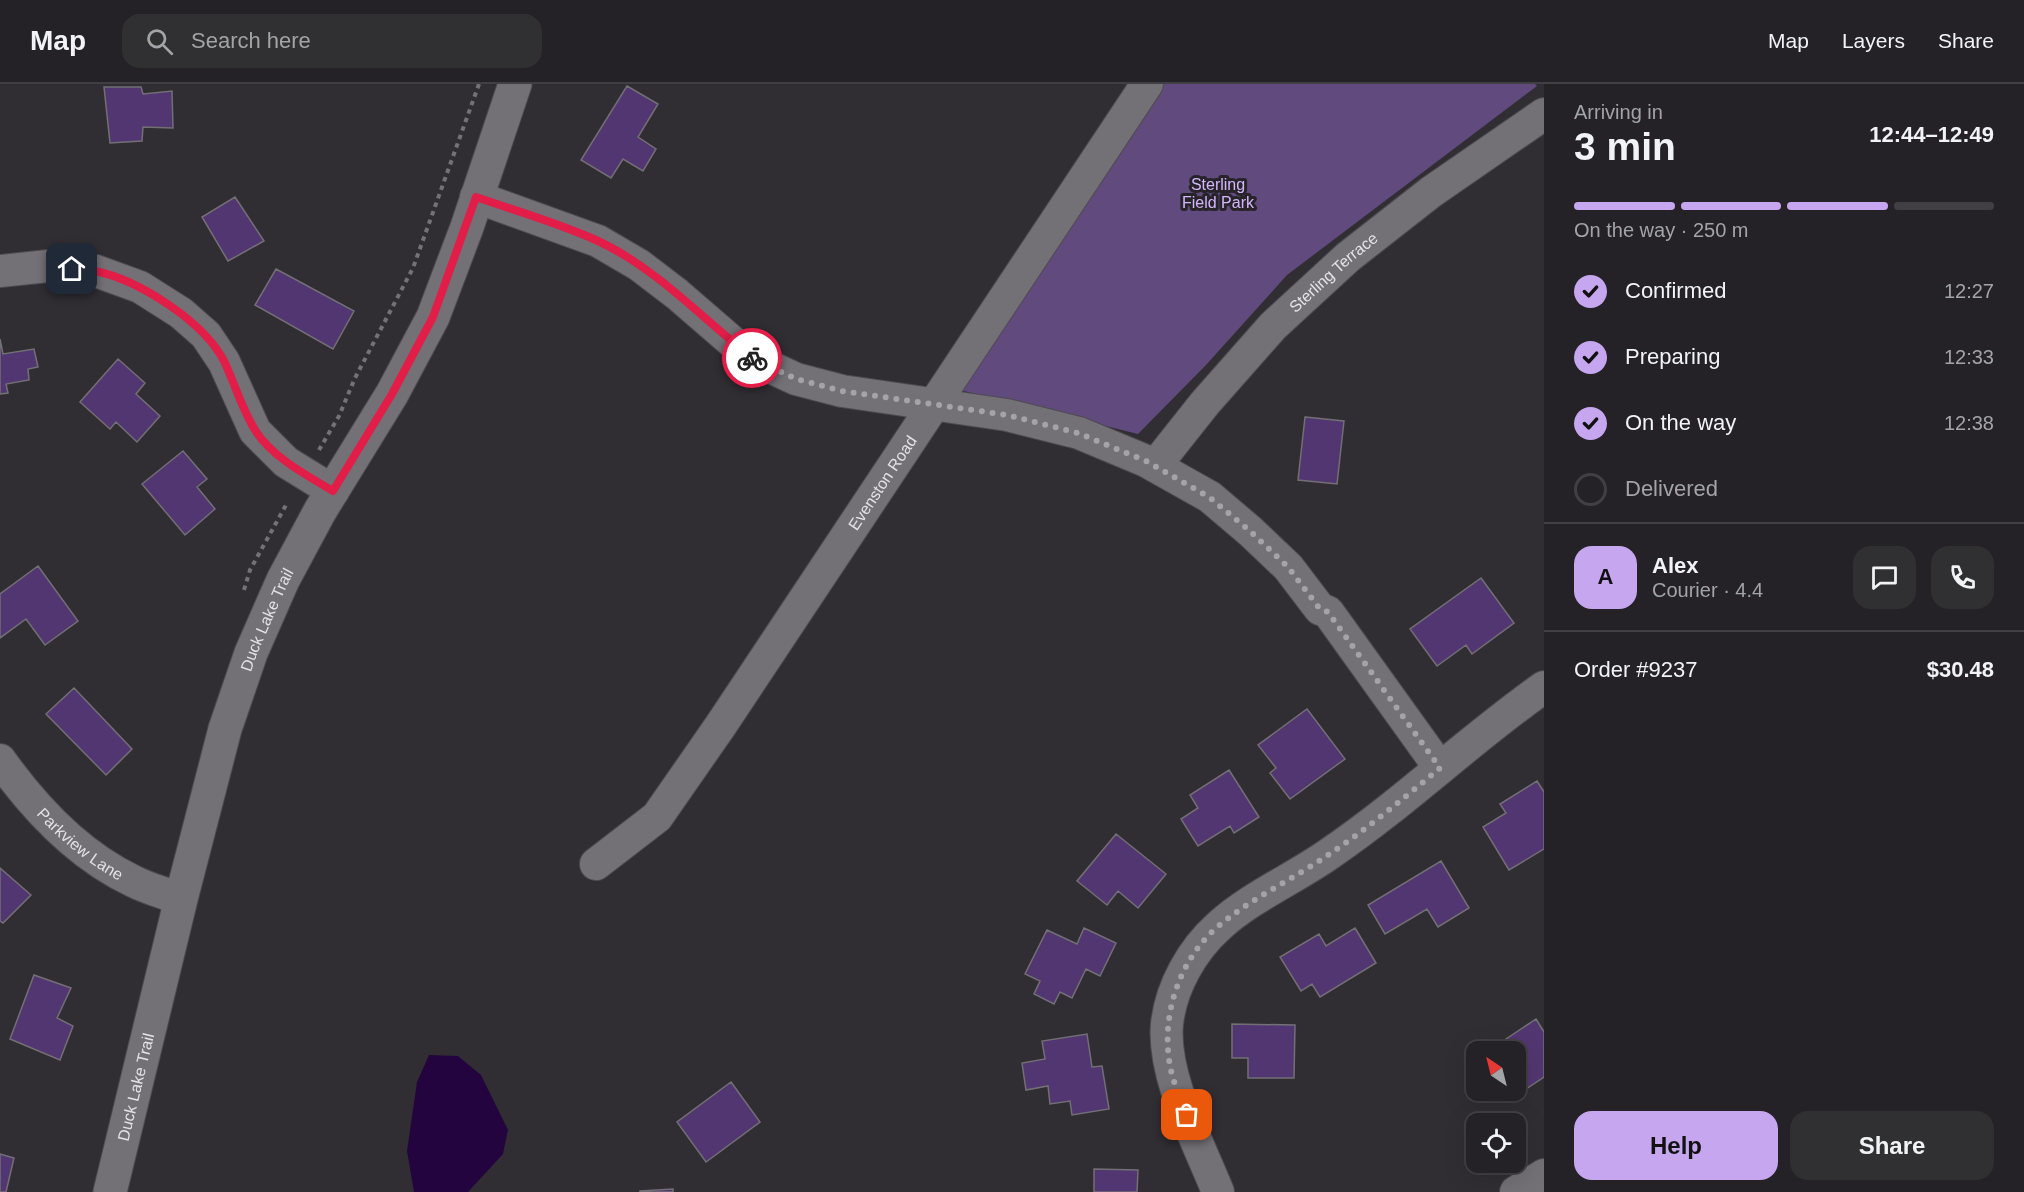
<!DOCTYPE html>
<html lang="en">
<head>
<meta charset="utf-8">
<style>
  body { margin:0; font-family:Helvetica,sans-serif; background:#302f32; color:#f1f3f6; height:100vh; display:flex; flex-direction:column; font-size:22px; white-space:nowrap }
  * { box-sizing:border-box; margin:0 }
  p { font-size:20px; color:#a3a4a7 }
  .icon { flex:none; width:33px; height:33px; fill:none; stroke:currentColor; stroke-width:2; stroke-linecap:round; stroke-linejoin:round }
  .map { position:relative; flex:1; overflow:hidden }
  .side { display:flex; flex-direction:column; background:#242226; width:480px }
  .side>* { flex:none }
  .needle { width:39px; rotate:325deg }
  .controls { position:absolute; left:1466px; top:957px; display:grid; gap:12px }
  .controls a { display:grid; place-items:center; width:60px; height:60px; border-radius:12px; background:#242226; box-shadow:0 6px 24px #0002,0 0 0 2px #413f43; font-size:30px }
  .pin { position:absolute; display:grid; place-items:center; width:51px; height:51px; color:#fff; margin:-26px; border-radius:12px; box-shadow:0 3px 9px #0006 }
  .courier { position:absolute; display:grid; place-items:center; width:60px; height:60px; margin:-30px; border:4px solid #e11d48; border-radius:50%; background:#fff; color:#222; box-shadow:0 2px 8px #0007 }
  .headline em { font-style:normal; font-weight:700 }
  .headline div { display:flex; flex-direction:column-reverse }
  .headline { display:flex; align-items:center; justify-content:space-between; height:102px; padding:0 30px }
  h1 { font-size:39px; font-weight:700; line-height:45px }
  .bar { display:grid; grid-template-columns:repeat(4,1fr); gap:9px 6px; align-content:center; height:72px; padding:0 30px }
  .bar i { height:8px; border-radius:4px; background:#413f43 }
  .bar .active { background:#c7a6f0 }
  .bar p { grid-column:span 4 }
  .line { display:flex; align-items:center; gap:15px; padding:0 30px; border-top:2px solid #413f43 }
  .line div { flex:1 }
  .round { display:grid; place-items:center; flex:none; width:63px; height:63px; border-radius:18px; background:#302f32 }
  ol { padding:0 30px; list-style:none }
  li { display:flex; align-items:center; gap:18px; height:66px }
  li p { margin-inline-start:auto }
  li .icon { padding:6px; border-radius:50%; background:#c7a6f0; color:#111; stroke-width:4 }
  li:last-child { color:#a3a4a7 }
  li i { width:33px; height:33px; border:3px solid #413f43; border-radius:50% }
  .primary-button { display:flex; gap:12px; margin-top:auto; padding:12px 30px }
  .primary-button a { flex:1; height:69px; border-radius:18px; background:#c7a6f0; color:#111; font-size:24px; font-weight:700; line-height:69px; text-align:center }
  .primary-button a+a { background:#302f32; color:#f1f3f6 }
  header { display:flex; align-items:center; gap:36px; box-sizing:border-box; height:84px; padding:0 30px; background:#242226; border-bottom:2px solid #413f43 }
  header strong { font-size:28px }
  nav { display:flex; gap:33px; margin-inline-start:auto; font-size:21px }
  .search { width:420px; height:54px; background:#302f32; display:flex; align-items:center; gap:15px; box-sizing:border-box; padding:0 21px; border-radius:18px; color:#a3a4a7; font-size:22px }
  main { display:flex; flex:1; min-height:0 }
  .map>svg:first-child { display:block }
</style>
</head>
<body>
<header>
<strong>Map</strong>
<div class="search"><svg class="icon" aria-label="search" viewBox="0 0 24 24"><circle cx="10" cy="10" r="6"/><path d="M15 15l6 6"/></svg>Search here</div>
<nav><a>Map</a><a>Layers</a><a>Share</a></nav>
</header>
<main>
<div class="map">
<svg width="1544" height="1108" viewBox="0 0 1544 1108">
  <rect width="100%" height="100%" fill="#302e33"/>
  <path fill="#614a7d" d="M1162 0H1535L1537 2 1287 191 1206 281 1138 350 960 306Z"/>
  <path fill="#24043e" d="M429 971 458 972 481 991 508 1046 503 1070 468 1108H414L407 1067 417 998Z"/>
  <path fill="#523671" stroke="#726f75" stroke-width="1.5" d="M627 2 658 20 638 53 656 65 643 87 623 75 611 94 581 76Z
    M104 3H141L143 10 172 7 173 44 143 43 142 57 110 59Z
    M235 113 264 157 228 177 202 133Z
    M276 185 354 227 333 265 255 221Z
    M0 255 3 270 34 265 38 283 28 285 29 296 6 300 8 309 0 310Z
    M118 275 145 299 136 310 160 332 137 358 116 338 110 345 80 318Z
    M1305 333 1344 337 1337 400 1298 396Z
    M183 367 207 395 197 403 215 425 185 451 142 400Z
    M38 482 78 537 45 561 26 535 0 554V510Z
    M1481 494 1514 539 1472 570 1466 561 1437 582 1410 545Z
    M74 604 132 665 106 691 46 630Z
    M1307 625 1345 675 1290 715 1270 689 1276 684 1258 661Z
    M1229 686 1259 733 1234 749 1230 742 1198 762 1181 735 1198 724 1190 711Z
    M1537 697 1544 708V765L1509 786 1483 743 1506 729 1500 720Z
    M1116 750 1166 790 1138 824 1118 807 1107 821 1077 797Z
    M1441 777 1469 824 1438 843 1427 825 1385 850 1368 821Z
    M0 784 31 811 3 839 0 837Z
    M1084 844 1116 859 1100 892 1086 885 1072 914 1060 908 1054 920 1034 910 1040 897 1025 890 1047 846 1077 860Z
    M1355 844 1376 879 1320 913 1312 900 1301 907 1280 873 1319 850 1326 862Z
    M34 891 71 904 57 934 73 942 60 976 10 955Z
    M1536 935 1544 948V993L1520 1009 1515 1001V968H1492L1491 965Z
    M1232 940 1295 941 1294 994H1248V974H1232Z
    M1087 950 1092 983 1102 982 1109 1025 1072 1031 1070 1017 1050 1020 1048 1002 1026 1006 1022 979 1045 975 1042 957Z
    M731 998 760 1038 706 1078 677 1038Z
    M0 1070 14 1074 6 1108H0Z
    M1094 1085 1138 1086 1137 1108H1094Z
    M673 1105V1108H640V1107Z"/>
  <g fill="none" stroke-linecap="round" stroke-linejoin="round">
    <g stroke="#4d4b50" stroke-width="34">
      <g id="street">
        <path d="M476 113 598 157 639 181 677 210 751 274 796 295 842 307 1007 331 1079 349 1146 377 1210 413 1250 447 1288 483 1320 525 1328 528 1440 684"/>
        <path d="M0 187 48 182 96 187 140 203 181 229 206 251 224 278 255 347 286 378 333 407"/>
        <path id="s1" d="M1155 382 1205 319 1273 242 1348 173 1431 108 1544 30"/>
        <path id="s2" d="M0 676C35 725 78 771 133 797 148 805 165 809 181 815"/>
        <path id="s3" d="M596 780 657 733 721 641 1147 0"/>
        <path d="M1218 1108C1199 1060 1162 992 1167 940 1171 903 1192 866 1219 842 1249 814 1295 794 1329 770 1404 719 1470 655 1544 603"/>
        <path d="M1516 1108 1544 1091"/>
      </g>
    </g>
    <g stroke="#4d4b50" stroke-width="35">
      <g id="secondary">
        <path id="s4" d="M110 1108 181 815 225 645 251 569 283 496 320 427 392 310 433 233 467 143 515 0"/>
      </g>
    </g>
    <path stroke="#747277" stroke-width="4" stroke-dasharray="4.5 4.5" stroke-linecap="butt" d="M319 366 339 332 355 294 413 184 479 0
      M244 506 250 486 286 421"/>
    <use href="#street" stroke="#737076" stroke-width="32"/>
    <use href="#secondary" stroke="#737076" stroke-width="33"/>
  </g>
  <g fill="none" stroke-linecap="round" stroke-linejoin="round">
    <path stroke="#a4a3a7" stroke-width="6" stroke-dasharray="0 10.8" d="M752 274 796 295 842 307 1007 331 1078 349 1146 377 1209 413 1250 447 1288 483 1320 525 1328 528 1440 684C1404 714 1367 745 1328 771 1293 795 1254 813 1221 840 1182 871 1162 926 1169 975 1171 994 1180 1014 1187 1031"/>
    <path stroke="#e11d48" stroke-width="8" d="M72 185C79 185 87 185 95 187 139 196 205 238 225 279 235 301 242 325 255 346 272 373 306 391 333 407L392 310 433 233 476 113C516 127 559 139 598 157 656 184 702 234 752 274"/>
  </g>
  <g text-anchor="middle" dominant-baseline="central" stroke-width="6" stroke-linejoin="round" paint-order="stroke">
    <g font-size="16" fill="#d5b5fd" stroke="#262429">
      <text x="1218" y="100">Sterling<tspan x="1218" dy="18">Field Park</tspan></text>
    </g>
    <g font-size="16" fill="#e3e2e5" stroke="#262429">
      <text stroke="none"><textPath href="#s1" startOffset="264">Sterling Terrace</textPath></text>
      <text stroke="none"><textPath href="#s3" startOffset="480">Evenston Road</textPath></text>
      <text stroke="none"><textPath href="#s4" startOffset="594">Duck Lake Trail</textPath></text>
      <text stroke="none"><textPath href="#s2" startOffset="117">Parkview Lane</textPath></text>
      <text stroke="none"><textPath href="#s4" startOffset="108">Duck Lake Trail</textPath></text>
    </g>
  </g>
</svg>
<div class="controls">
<a><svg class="needle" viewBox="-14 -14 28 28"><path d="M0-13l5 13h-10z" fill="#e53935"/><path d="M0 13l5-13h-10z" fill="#a3a4a7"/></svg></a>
<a><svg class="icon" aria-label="locate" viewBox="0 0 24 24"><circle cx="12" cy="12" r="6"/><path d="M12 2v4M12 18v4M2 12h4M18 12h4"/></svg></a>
</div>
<div class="pin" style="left:1187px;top:1031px;background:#ea580c"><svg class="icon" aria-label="bag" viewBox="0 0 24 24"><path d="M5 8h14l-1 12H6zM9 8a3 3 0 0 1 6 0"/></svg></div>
<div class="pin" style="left:72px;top:185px;background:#1f2937"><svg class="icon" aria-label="home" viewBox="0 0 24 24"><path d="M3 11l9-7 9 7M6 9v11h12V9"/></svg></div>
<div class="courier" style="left:752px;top:274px"><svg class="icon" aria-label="bike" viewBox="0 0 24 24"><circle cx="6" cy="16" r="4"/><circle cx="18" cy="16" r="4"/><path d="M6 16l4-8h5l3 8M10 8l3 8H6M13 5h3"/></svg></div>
</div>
<section class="side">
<div class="headline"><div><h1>3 min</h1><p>Arriving in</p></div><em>12:44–12:49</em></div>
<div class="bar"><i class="active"></i><i class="active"></i><i class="active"></i><i></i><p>On the way · 250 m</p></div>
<ol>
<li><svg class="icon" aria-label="check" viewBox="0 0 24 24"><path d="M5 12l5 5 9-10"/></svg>Confirmed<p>12:27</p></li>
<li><svg class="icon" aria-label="check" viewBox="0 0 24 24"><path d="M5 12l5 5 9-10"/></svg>Preparing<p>12:33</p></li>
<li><svg class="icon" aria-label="check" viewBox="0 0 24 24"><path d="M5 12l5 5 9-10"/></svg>On the way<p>12:38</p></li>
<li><i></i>Delivered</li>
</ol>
<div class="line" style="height:108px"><b class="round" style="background:#c7a6f0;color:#111">A</b><div><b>Alex</b><p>Courier · 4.4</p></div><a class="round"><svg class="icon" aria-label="chat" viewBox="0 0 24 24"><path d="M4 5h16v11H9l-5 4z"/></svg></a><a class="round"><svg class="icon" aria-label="phone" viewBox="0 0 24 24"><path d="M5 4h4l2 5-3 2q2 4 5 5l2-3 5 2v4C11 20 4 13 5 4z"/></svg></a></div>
<div class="line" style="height:78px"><div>Order #9237</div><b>$30.48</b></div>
<div class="primary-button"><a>Help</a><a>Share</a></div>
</section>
</main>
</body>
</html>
